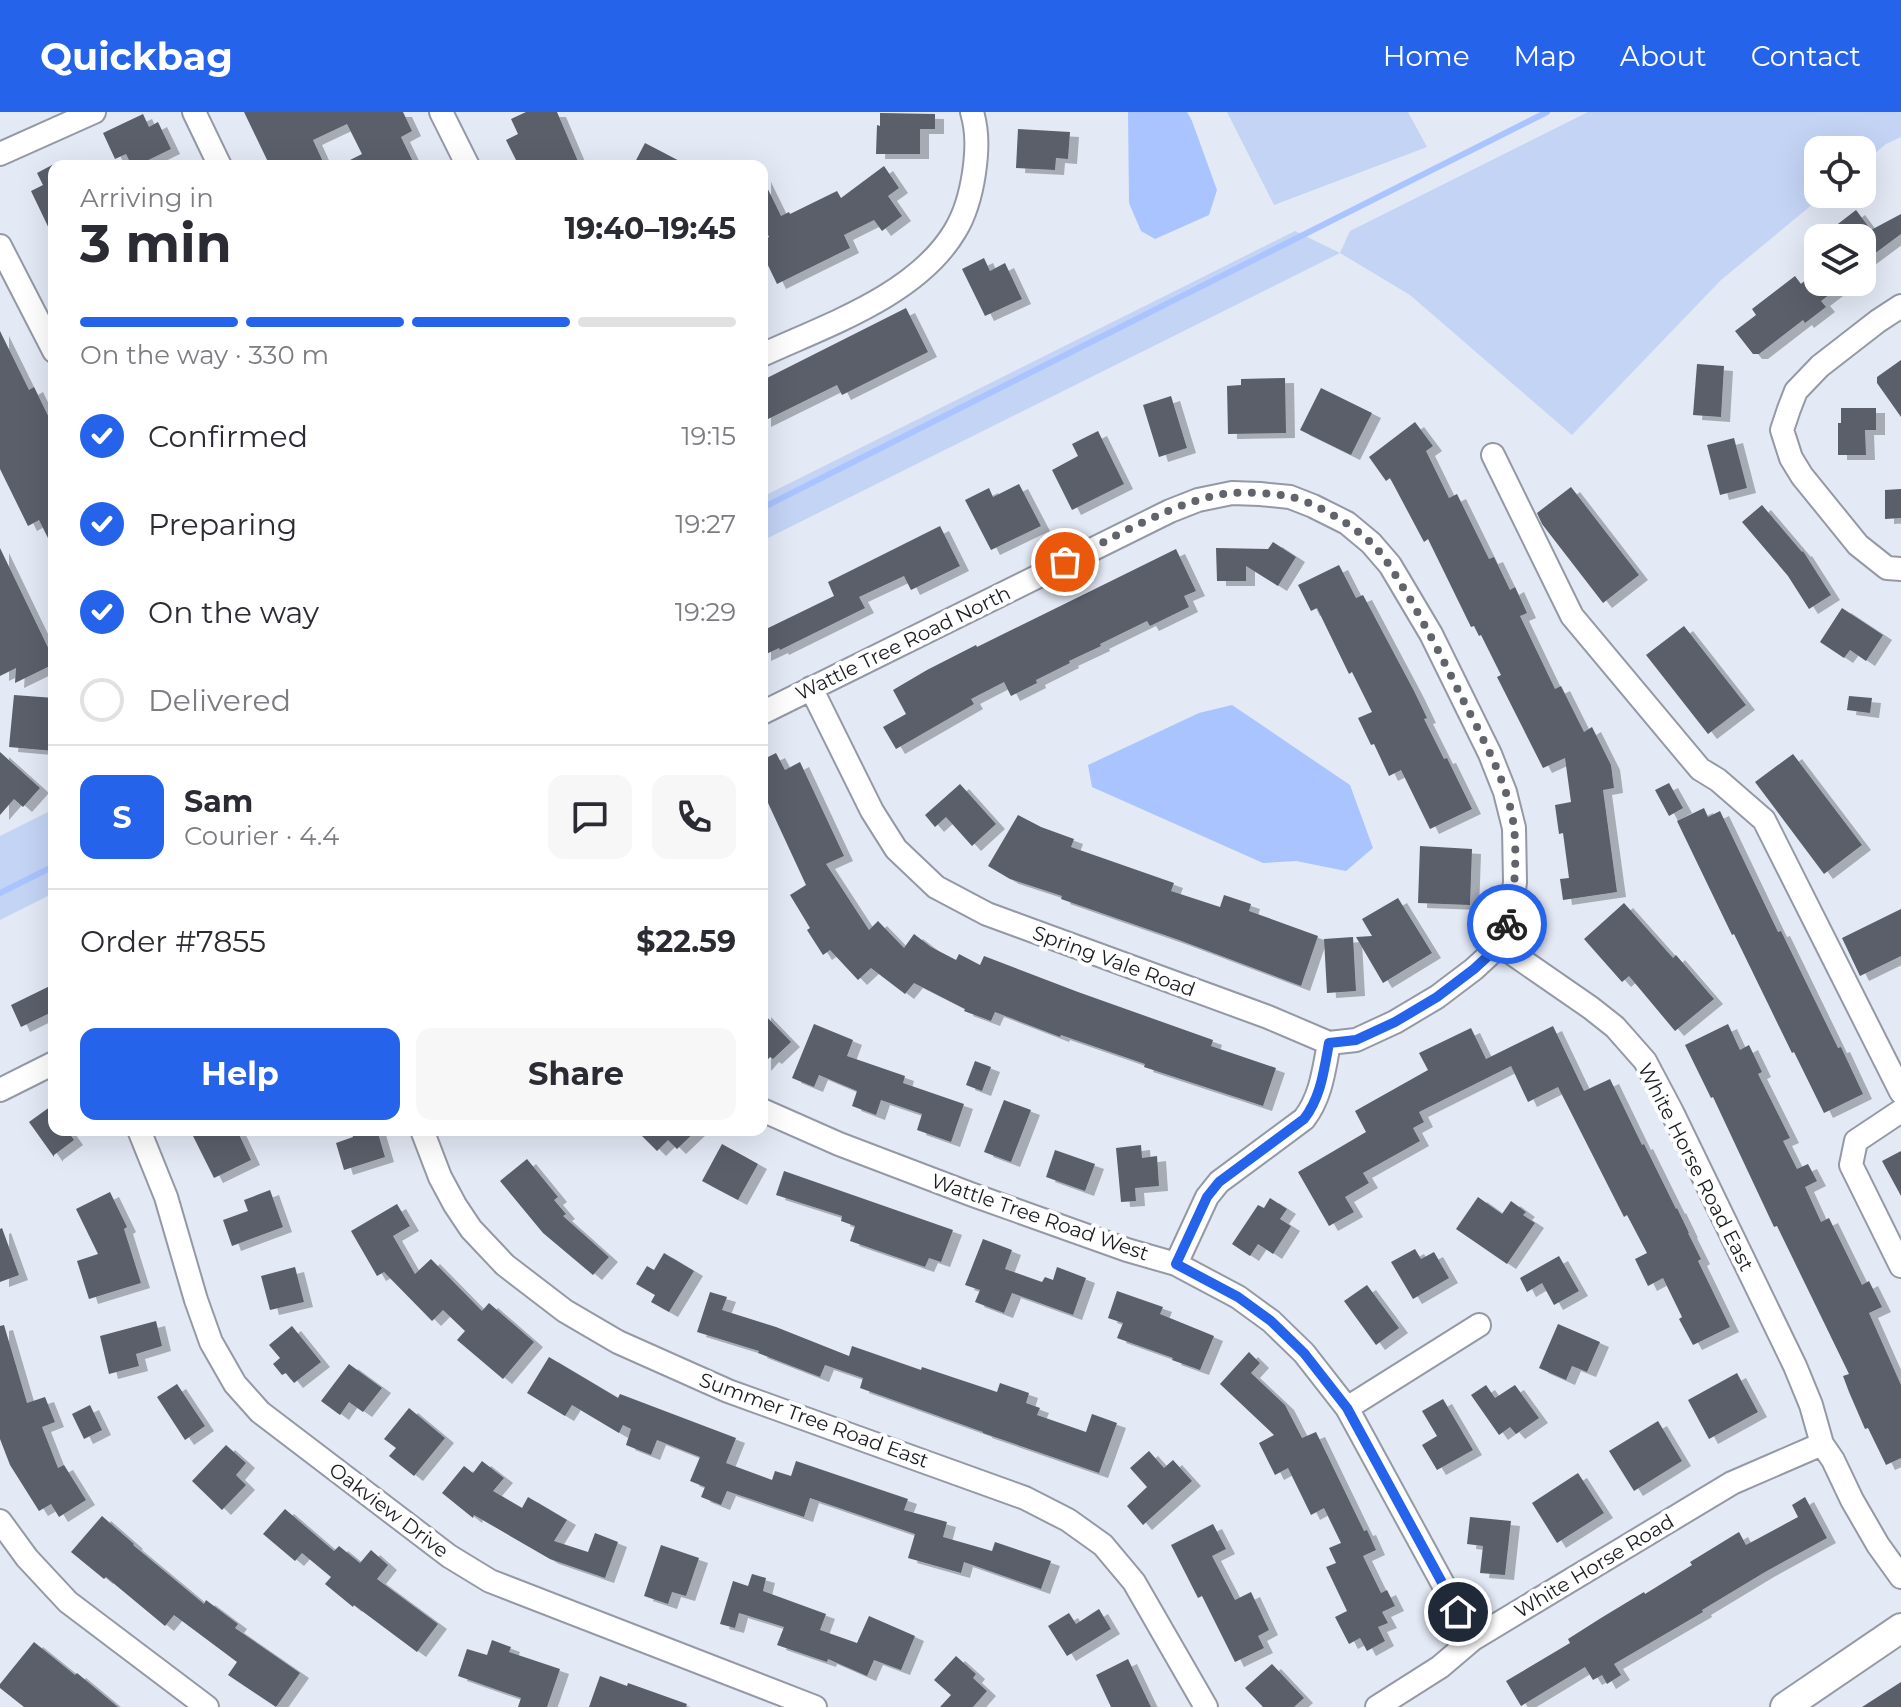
<!DOCTYPE html>
<html lang="en">
<head>
<meta charset="utf-8">
<style>
  body { margin:0; font-family:Montserrat,sans-serif; background:#f7f7f7; color:#2b2b33; height:100vh; display:flex; flex-direction:column; font-size:30px; white-space:nowrap }
  * { box-sizing:border-box; margin:0 }
  p { font-size:26px; color:#7c7c81 }
  .icon { flex:none; width:44px; height:44px; fill:none; stroke:currentColor; stroke-width:2; stroke-linecap:round; stroke-linejoin:round }
  .map { position:relative; flex:1; overflow:hidden }
  .sheet { position:absolute; left:48px; top:48px; width:720px; height:976px; display:flex; flex-direction:column; background:#fff; border-radius:16px; box-shadow:0 8px 32px #0002 }
  .sheet>* { flex:none }
  .tools { position:absolute; left:1804px; top:24px; display:grid; gap:16px }
  .tools a { display:grid; place-items:center; width:72px; height:72px; border-radius:16px; background:#fff; box-shadow:0 8px 32px #0002; font-size:40px }
  .pin { position:absolute; display:grid; place-items:center; width:68px; height:68px; color:#fff; margin:-34px; border:4px solid #fff; border-radius:50%; box-shadow:0 2px 8px #0007 }
  .courier { position:absolute; display:grid; place-items:center; width:80px; height:80px; margin:-40px; border:6px solid #2563eb; border-radius:50%; background:#fff; color:#222; box-shadow:0 2px 10px #0007 }
  .head em { font-style:normal; font-weight:700 }
  .head div { display:flex; flex-direction:column-reverse }
  .head { display:flex; align-items:center; justify-content:space-between; height:136px; padding:0 32px }
  h1 { font-size:52px; font-weight:700; line-height:60px }
  .bar { display:grid; grid-template-columns:repeat(4,1fr); gap:12px 8px; align-content:center; height:96px; padding:0 32px }
  .bar i { height:10px; border-radius:6px; background:#e1e1e2 }
  .bar .on { background:#2563eb }
  .bar p { grid-column:span 4 }
  .line { display:flex; align-items:center; gap:20px; padding:0 32px; border-top:2px solid #e1e1e2 }
  .line div { flex:1 }
  .round { display:grid; place-items:center; flex:none; width:84px; height:84px; border-radius:16px; background:#f7f7f7 }
  ol { padding:0 32px; list-style:none }
  li { display:flex; align-items:center; gap:24px; height:88px }
  li p { margin-inline-start:auto }
  li .icon { padding:8px; border-radius:50%; background:#2563eb; color:#fff; stroke-width:4 }
  li:last-child { color:#7c7c81 }
  li i { width:44px; height:44px; border:4px solid #e1e1e2; border-radius:50% }
  .button { display:flex; gap:16px; margin-top:auto; padding:16px 32px }
  .button a { flex:1; height:92px; border-radius:16px; background:#2563eb; color:#fff; font-size:32px; font-weight:700; line-height:92px; text-align:center }
  .button a+a { background:#f7f7f7; color:#2b2b33 }
  header { display:flex; align-items:center; gap:48px; box-sizing:border-box; height:112px; padding:0 40px; background:#2563eb; color:#fff }
  header strong { font-size:38px }
  nav { display:flex; gap:44px; margin-inline-start:auto; font-size:28px }
  .map>svg:first-child { display:block }
</style>
</head>
<body>
<header>
<strong>Quickbag</strong>
<nav><a>Home</a><a>Map</a><a>About</a><a>Contact</a></nav>
</header>
<div class="map">
<svg width="1901" height="1595" viewBox="0 0 1901 1595">
  <defs>
    <filter id="shadow"><feDropShadow dx="9" dy="5" stdDeviation="0" flood-color="#0004"/></filter>
  </defs>
  <rect width="100%" height="100%" fill="#e3e9f5"/>
  <path fill="#c4d4f5" d="M1227 0H1408L1427 35 1274 93Z
    M1588 0H1901V25L1886 32 1862 52V38H1818V82H1825L1721 168 1572 323 1410 183 1340 141 762 429V385L1295 119 1340 141 1350 119Z
    M54 697V781L0 808V724Z"/>
  <path fill="#a9c4fe" d="M1128 0H1187L1192 9 1217 78 1209 103 1155 127 1141 119 1129 91Z
    M1232 593 1350 673 1373 736 1346 759 1296 749 1263 751 1092 675 1088 653 1199 601Z"/>
  <g fill="none" stroke-linecap="round" stroke-linejoin="round">
    <path stroke="#a9c4fe" stroke-width="6" d="M762 396 1547 0
      M0 781 54 754"/>
  </g>
  <path fill="#5a5f6a" filter="url(#shadow)" d="M244 0H403L412 19 401 25 415 54H338L362 42 347 12 313 28 325 54H270Z
    M526 0H557L580 54H519L506 28 518 22 511 7Z
    M880 1 935 2V17H920V42H876L877 13 880 14Z
    M143 2 149 15 158 10 171 37 136 54H132L126 42 115 47 103 21Z
    M1018 17 1070 20 1068 47 1056 46 1055 58 1016 56Z
    M645 31 689 54H633Z
    M54 52V127L31 79 43 73 37 61Z
    M884 54 899 76 888 84 902 104 882 119 874 108 844 123 850 136 777 172 762 141V128L769 125 762 111V65L781 104 789 100 790 102 837 79 841 86Z
    M1856 98 1871 118 1901 102V122L1862 151V126H1843L1834 115Z
    M984 146 990 159 1005 151 1022 187 985 204 962 157Z
    M1818 159V170H1846L1821 189 1826 195 1805 211 1803 208 1759 242H1753L1735 219 1756 203 1752 197 1795 164 1801 172Z
    M906 196 928 240 842 283 837 273 762 310V266L763 268Z
    M0 219 29 278 34 275 54 316V438L39 408 28 414 0 357Z
    M1901 248V305L1877 271V265Z
    M1697 252 1724 254 1721 305 1693 303Z
    M1285 266 1286 321 1228 322 1227 274 1241 273V267Z
    M1321 276 1372 301 1351 343 1300 318Z
    M1171 284 1187 336 1159 345 1143 293Z
    M1841 296H1876V318H1865L1866 343H1838V311H1841Z
    M1415 310 1433 334 1426 339 1449 386 1457 382 1489 447 1494 445 1510 478 1515 475 1527 501 1520 504 1555 577 1561 574 1584 620 1592 615 1611 653 1614 676 1603 678 1617 780 1563 788 1560 767 1569 766 1563 721 1559 722 1555 693 1571 690 1565 646 1543 656 1497 565 1501 563 1481 523 1479 524 1474 514 1471 515 1428 427 1424 430 1390 366 1386 369 1369 345Z
    M1098 319 1124 372 1072 398 1052 358 1078 344 1072 332Z
    M1734 326 1747 376 1720 383 1707 333Z
    M1019 372 1041 414 991 438 965 388 989 376 993 385Z
    M1571 375 1639 463 1603 491 1542 412 1537 401Z
    M1901 377V406L1885 407V378Z
    M1762 393 1802 440 1803 439 1831 483 1809 497 1788 464 1742 410Z
    M940 414 960 454 911 478 904 464 859 485 865 496 780 538 779 536 762 544V519L834 484 828 470Z
    M1273 430 1296 445 1278 474 1246 454V469H1217L1216 436 1268 437Z
    M0 436 54 548V552L15 571 16 556 0 564Z
    M1176 437 1196 479 1184 484 1189 495 1150 514 1147 509 1100 532 1101 534 1069 549 1070 551 1036 568 1037 571 1011 584 1004 570 971 587 974 592 896 637 883 615 906 602 893 578 927 558 976 533 977 535Z
    M1339 453 1356 486 1363 483 1414 579 1427 606 1424 607 1444 647 1447 646 1472 697 1430 717 1401 658 1389 664 1374 632 1371 633 1358 606 1372 600 1352 560 1349 562 1317 496 1311 499 1298 473Z
    M1842 496 1883 523 1866 549 1850 538 1844 546 1820 530Z
    M1684 514 1746 593 1708 622 1646 543Z
    M14 583 54 586V639L9 635Z
    M1849 584 1872 586 1870 601 1847 598Z
    M0 640 40 676 23 695 14 687 0 703Z
    M776 641 785 658 800 650 844 744 826 752 869 818 878 809 904 836 914 822 931 835 956 848 959 842 980 853 984 844 1078 880 1213 928 1211 934 1276 956 1263 994 1144 955 1145 952 1061 923 1060 925 995 900 991 909 964 899 965 897 914 871 905 882 871 856 858 868 830 838 823 843 807 818 810 816 790 783 806 773 762 678V648Z
    M1793 642 1862 733 1824 762 1755 670Z
    M1669 671 1683 696 1669 704 1655 678Z
    M960 672 996 712 972 734 946 705 935 715 925 703Z
    M1704 696 1708 705 1720 699 1778 820 1781 819 1838 936 1841 935 1863 982 1824 1001 1794 940 1792 941 1734 822 1732 823 1677 709Z
    M1018 703 1041 715 1074 727 1071 735 1174 771 1171 779 1220 795 1224 783 1251 792 1249 799 1318 824 1301 874 1179 828 1061 787 1062 784 1010 767 988 754Z
    M1420 734 1472 737 1470 793 1418 791Z
    M1398 786 1432 841 1383 871 1356 825 1372 824 1362 807Z
    M1624 791 1673 846 1676 843 1714 887 1675 919 1629 864 1622 870 1584 827Z
    M1901 797V844L1860 864 1842 826Z
    M1353 825 1356 879 1327 881 1324 827Z
    M54 872V899L21 915 11 893Z
    M762 900 791 930 773 947 770 945 762 954Z
    M814 912 853 928 847 944 905 964 903 971 964 992 951 1030 917 1018 922 1002 881 988 876 1003 852 994 857 979 819 963 814 975 792 966Z
    M1728 912 1740 938 1749 933 1762 960 1758 962 1790 1026 1783 1029 1797 1057 1808 1052 1817 1069 1805 1075 1821 1110 1829 1106 1862 1173 1869 1169 1882 1195 1869 1201 1901 1273V1346L1886 1353 1868 1316 1865 1317 1849 1280 1843 1264 1849 1262 1777 1114 1774 1115 1713 985 1711 986 1685 933Z
    M1553 914 1584 979 1610 967 1642 1033 1644 1032 1676 1097 1677 1096 1689 1121H1688L1701 1147 1698 1149 1730 1215 1693 1233 1679 1207 1682 1205 1663 1166 1648 1174 1635 1147 1647 1141 1627 1103 1624 1105 1558 975 1528 990 1511 954 1419 1000 1424 1010 1413 1016 1420 1029 1363 1061 1369 1071 1345 1085 1354 1100 1329 1114 1298 1060 1366 1020 1355 999 1428 958 1419 941 1471 916 1486 947Z
    M975 949 991 955 982 979 966 973Z
    M1004 988 1031 998 1011 1050 984 1040Z
    M54 992V1018H67L74 1028 54 1043V1045L29 1010Z
    M190 1018H237L251 1048 214 1066Z
    M351 1018H377L385 1045 344 1058 336 1031 353 1025Z
    M636 1018H697L677 1037 668 1028 657 1039Z
    M722 1032 758 1052 738 1088 702 1069Z
    M1141 1033 1142 1046 1157 1044 1159 1074 1135 1076 1136 1089 1121 1090 1116 1036Z
    M1055 1038 1095 1052 1085 1079 1046 1065Z
    M1901 1039V1084L1882 1049Z
    M527 1047 558 1085 554 1088 566 1102 563 1104 609 1145 593 1163 543 1121 500 1069Z
    M784 1059 953 1118 941 1150 929 1146 925 1155 850 1129 855 1114 841 1109 842 1104 776 1083Z
    M270 1078 283 1115 232 1134 223 1108 248 1099 244 1088Z
    M110 1080 127 1115 124 1117 141 1171 89 1187 77 1149 98 1142 76 1097Z
    M1478 1085 1502 1102 1511 1089 1526 1100 1523 1103 1535 1111 1507 1152 1456 1117Z
    M1270 1086 1287 1097 1280 1107 1291 1114 1273 1142 1258 1132 1250 1144 1232 1132 1258 1093 1264 1096Z
    M397 1092 410 1114 393 1124 415 1162 431 1147 482 1199 489 1191 534 1230 503 1267 457 1228 465 1219 443 1198 432 1209 384 1160 377 1164 351 1119Z
    M2 1116 19 1163 0 1170V1117Z
    M983 1127 1012 1138 1005 1157 1042 1170 1045 1165 1053 1168 1057 1155 1086 1166 1073 1203 1012 1181 1004 1201 975 1190 980 1178 965 1173Z
    M1415 1137 1421 1147 1434 1140 1449 1166 1413 1187 1391 1150Z
    M664 1141 694 1159 669 1200 651 1190 655 1183 636 1172 647 1154 654 1158Z
    M1559 1144 1579 1179 1554 1193 1542 1171 1527 1180 1520 1166Z
    M295 1155 304 1190 270 1198 261 1164Z
    M1367 1173 1399 1216 1376 1233 1344 1189Z
    M1117 1179 1163 1195 1160 1202 1214 1224 1200 1258 1172 1248 1173 1246 1117 1226 1123 1211 1108 1206Z
    M710 1180 727 1185 722 1198 776 1215 849 1244 852 1234 921 1258 922 1255 997 1280 1000 1271 1029 1281 1026 1291 1040 1296 1037 1303 1086 1320 1092 1302 1117 1311 1099 1361 983 1321V1320L860 1276 863 1266 825 1253 820 1265 758 1241 759 1239 697 1220Z
    M156 1209 162 1234 136 1242 139 1254 109 1262 100 1224Z
    M1558 1212 1600 1230 1587 1260 1572 1254 1566 1268 1539 1256Z
    M4 1213 27 1291 45 1285 55 1310 42 1315 58 1356 64 1353 86 1388 59 1405 51 1392 39 1399 10 1353 0 1327V1214Z
    M292 1214 321 1250 294 1271 286 1261 282 1263 273 1252 280 1246 269 1233Z
    M1249 1240 1260 1251 1251 1261 1285 1293 1302 1326 1316 1320 1364 1419 1367 1418 1376 1438 1363 1444 1381 1481 1387 1478 1395 1494 1382 1500 1388 1511 1378 1515 1385 1529 1367 1539 1360 1526 1349 1532 1335 1505 1347 1499 1326 1455 1336 1451 1329 1436 1341 1431 1324 1396 1311 1403 1288 1356 1275 1363 1259 1331 1274 1323 1220 1272Z
    M549 1245 618 1286 620 1282 736 1326 726 1351 772 1368 775 1359 791 1364 796 1349 908 1387 904 1398 947 1410 943 1425 992 1439 995 1430 1051 1449 1041 1477 964 1450 961 1461 908 1446 915 1422 810 1386 804 1405 727 1379 721 1393 701 1385 705 1375 690 1369 700 1345 657 1328 651 1343 626 1333 631 1317 623 1313 619 1321 572 1293 565 1304 527 1281Z
    M349 1252 382 1276 363 1300 349 1290 340 1303 321 1289Z
    M1737 1261 1758 1300 1709 1327 1688 1288Z
    M177 1272 205 1314 185 1328 157 1285Z
    M1486 1273 1495 1286 1515 1273 1539 1306 1516 1322 1510 1315 1499 1323 1471 1283Z
    M1443 1287 1473 1338 1437 1358 1422 1333 1437 1324 1422 1299Z
    M90 1293 102 1318 84 1327 72 1302Z
    M409 1296 445 1326 414 1364 389 1344 396 1336 384 1327Z
    M1658 1309 1682 1349 1634 1379 1609 1339Z
    M226 1333 246 1351 236 1363 246 1373 222 1398 192 1369Z
    M1149 1339 1164 1356 1173 1348 1192 1369 1143 1413 1127 1394 1147 1375 1130 1356Z
    M482 1349 504 1366 493 1379 522 1396 528 1385 567 1408 554 1429 588 1440 595 1421 618 1430 605 1466 550 1447 474 1403 473 1406 442 1381 464 1354 473 1361Z
    M1578 1361 1604 1401 1557 1431 1532 1391Z
    M1805 1385 1827 1426 1765 1460 1702 1498 1703 1500 1614 1552 1621 1563 1607 1572 1602 1563 1593 1568 1585 1555 1521 1594 1506 1569 1570 1531 1568 1527 1601 1506 1644 1480 1645 1482 1692 1453 1690 1450 1739 1420 1746 1433 1798 1405 1792 1393Z
    M285 1397 334 1439 339 1434 360 1451 371 1438 388 1453 377 1467 438 1512 417 1540 354 1493 353 1495 325 1472 331 1465 302 1441 295 1449 263 1422Z
    M102 1404 134 1432 133 1433 204 1492 206 1488 238 1512 235 1516 300 1561 276 1595 228 1563 237 1550 174 1503 165 1514 106 1465 104 1467 71 1440Z
    M1470 1405 1511 1409 1505 1463 1480 1461 1483 1434 1467 1432Z
    M1213 1412 1226 1437 1212 1444 1235 1488 1251 1480 1269 1518 1258 1524 1264 1536 1235 1550 1202 1484 1198 1486 1171 1433Z
    M661 1433 699 1446 686 1484 672 1480 668 1492 644 1484Z
    M752 1462 766 1466 763 1479 826 1502 820 1518 857 1531 869 1504 915 1524 901 1558 874 1548 867 1564 828 1547 827 1550 777 1533 784 1515 739 1501 735 1516 720 1512 733 1469 748 1474Z
    M1099 1497 1111 1517 1067 1544 1048 1514 1069 1501 1076 1512Z
    M492 1528 511 1535 509 1540 560 1557 547 1595H518L521 1586 458 1564 467 1537 487 1543Z
    M34 1530 75 1563 77 1561 118 1595H24L0 1576V1572Z
    M956 1544 976 1562 973 1566 987 1579 973 1595H940L951 1583 934 1568Z
    M1128 1547 1151 1595H1111L1096 1563Z
    M1272 1552 1304 1586 1294 1595H1263L1245 1576Z
    M600 1564 627 1574 628 1571 687 1592 686 1595H589Z
    M1901 1570V1595H1862Z"/>
  <g fill="none" stroke-linecap="round" stroke-linejoin="round">
    <g stroke="#9499a5" stroke-width="26">
      <path id="minor" d="M194 0 220 54
        M441 0 468 54
        M0 42 94 0
        M0 134 54 239
        M1901 194 1878 209 1820 254 1796 279 1789 297 1782 318 1791 346 1802 364 1858 433 1887 456 1901 457
        M762 243C827 213 917 183 955 119 966 101 971 81 974 61 977 40 978 21 972 0
        M1493 343 1572 504 1700 657 1718 668 1764 708 1901 980
        M762 601 1170 399 1198 388 1232 381 1260 382 1290 385 1313 394 1347 411 1371 431 1390 453 1431 522 1490 642 1505 680 1514 716 1515 770 1511 801 1500 833 1474 857 1437 885 1395 910 1356 928 1329 931 1268 905 987 802 936 775 896 737 872 699 811 576
        M1500 833 1591 896 1615 915 1645 949 1672 1000 1795 1254 1811 1293 1822 1332 1833 1348 1852 1388 1878 1433 1901 1465
        M0 978 54 951
        M762 998 839 1032 973 1083 1127 1138 1176 1152 1238 1185 1271 1209 1304 1241 1347 1296 1473 1527
        M1901 999 1856 1029 1851 1053 1901 1154
        M139 1018 166 1085 196 1188 211 1230 235 1272 260 1300 449 1444 490 1469 815 1595
        M422 1018 440 1065 455 1093 471 1117 505 1153 565 1199 618 1230 728 1279 1025 1386 1068 1408 1103 1433 1134 1470 1206 1595
        M1176 1152 1207 1085 1219 1070 1304 1007C1321 985 1324 958 1329 931
        M1347 1296 1479 1213
        M0 1409 27 1446 68 1490 207 1595
        M1377 1595 1440 1555 1473 1527 1732 1371 1822 1332"/>
    </g>
    <g stroke="#9499a5" stroke-width="32">
      <path id="tertiary" d="M1785 1595 1901 1516"/>
    </g>
    <use href="#minor" stroke="#fff" stroke-width="22"/>
    <use href="#tertiary" stroke="#fff" stroke-width="28"/>
  </g>
  <g fill="none" stroke-linecap="round" stroke-linejoin="round">
    <path stroke="#61646b" stroke-width="8" stroke-dasharray="0 14.4" d="M1065 450C1111 427 1182 385 1232 381 1250 380 1270 381 1287 384 1313 389 1352 412 1371 431 1386 445 1395 463 1406 480 1425 513 1443 547 1460 582 1480 622 1509 671 1514 716 1517 742 1515 788 1507 812"/>
    <path stroke="#2563eb" stroke-width="10" d="M1458 1500 1347 1296 1304 1241 1271 1209 1238 1185 1176 1152 1207 1085 1219 1070 1304 1007C1321 985 1324 958 1329 931L1356 928 1395 910 1437 885 1474 857 1500 833 1507 812"/>
  </g>
  <g text-anchor="middle" dominant-baseline="central" stroke-width="8" stroke-linejoin="round" paint-order="stroke">
    <g font-size="20" fill="#1b1d21" stroke="#fff">
      <text transform="translate(903 531) rotate(-26)">Wattle Tree Road North</text>
      <text transform="translate(1114 849) rotate(20)">Spring Vale Road</text>
      <text transform="translate(1696 1055) rotate(63)">White Horse Road East</text>
      <text transform="translate(1040 1105) rotate(19)">Wattle Tree Road West</text>
      <text transform="translate(814 1308) rotate(20)">Summer Tree Road East</text>
      <text transform="translate(389 1398) rotate(37)">Oakview Drive</text>
      <text transform="translate(1594 1454) rotate(-31)">White Horse Road</text>
    </g>
  </g>
</svg>
<div class="tools">
<a><svg class="icon" aria-label="locate" viewBox="0 0 24 24"><circle cx="12" cy="12" r="6"/><path d="M12 2v4M12 18v4M2 12h4M18 12h4"/></svg></a>
<a><svg class="icon" aria-label="layers" viewBox="0 0 24 24"><path d="M12 4l9 5-9 5-9-5zM3 14l9 5 9-5"/></svg></a>
</div>
<div class="pin" style="left:1065px;top:450px;background:#ea580c"><svg class="icon" aria-label="bag" viewBox="0 0 24 24"><path d="M5 8h14l-1 12H6zM9 8a3 3 0 0 1 6 0"/></svg></div>
<div class="pin" style="left:1458px;top:1500px;background:#1f2937"><svg class="icon" aria-label="home" viewBox="0 0 24 24"><path d="M3 11l9-7 9 7M6 9v11h12V9"/></svg></div>
<div class="courier" style="left:1507px;top:812px"><svg class="icon" aria-label="bike" viewBox="0 0 24 24"><circle cx="6" cy="16" r="4"/><circle cx="18" cy="16" r="4"/><path d="M6 16l4-8h5l3 8M10 8l3 8H6M13 5h3"/></svg></div>
<section class="sheet">
<div class="head"><div><h1>3 min</h1><p>Arriving in</p></div><em>19:40–19:45</em></div>
<div class="bar"><i class="on"></i><i class="on"></i><i class="on"></i><i></i><p>On the way · 330 m</p></div>
<ol>
<li><svg class="icon" aria-label="check" viewBox="0 0 24 24"><path d="M5 12l5 5 9-10"/></svg>Confirmed<p>19:15</p></li>
<li><svg class="icon" aria-label="check" viewBox="0 0 24 24"><path d="M5 12l5 5 9-10"/></svg>Preparing<p>19:27</p></li>
<li><svg class="icon" aria-label="check" viewBox="0 0 24 24"><path d="M5 12l5 5 9-10"/></svg>On the way<p>19:29</p></li>
<li><i></i>Delivered</li>
</ol>
<div class="line" style="height:144px"><b class="round" style="background:#2563eb;color:#fff">S</b><div><b>Sam</b><p>Courier · 4.4</p></div><a class="round"><svg class="icon" aria-label="chat" viewBox="0 0 24 24"><path d="M4 5h16v11H9l-5 4z"/></svg></a><a class="round"><svg class="icon" aria-label="phone" viewBox="0 0 24 24"><path d="M5 4h4l2 5-3 2q2 4 5 5l2-3 5 2v4C11 20 4 13 5 4z"/></svg></a></div>
<div class="line" style="height:104px"><div>Order #7855</div><b>$22.59</b></div>
<div class="button"><a>Help</a><a>Share</a></div>
</section>
</div>
</body>
</html>
